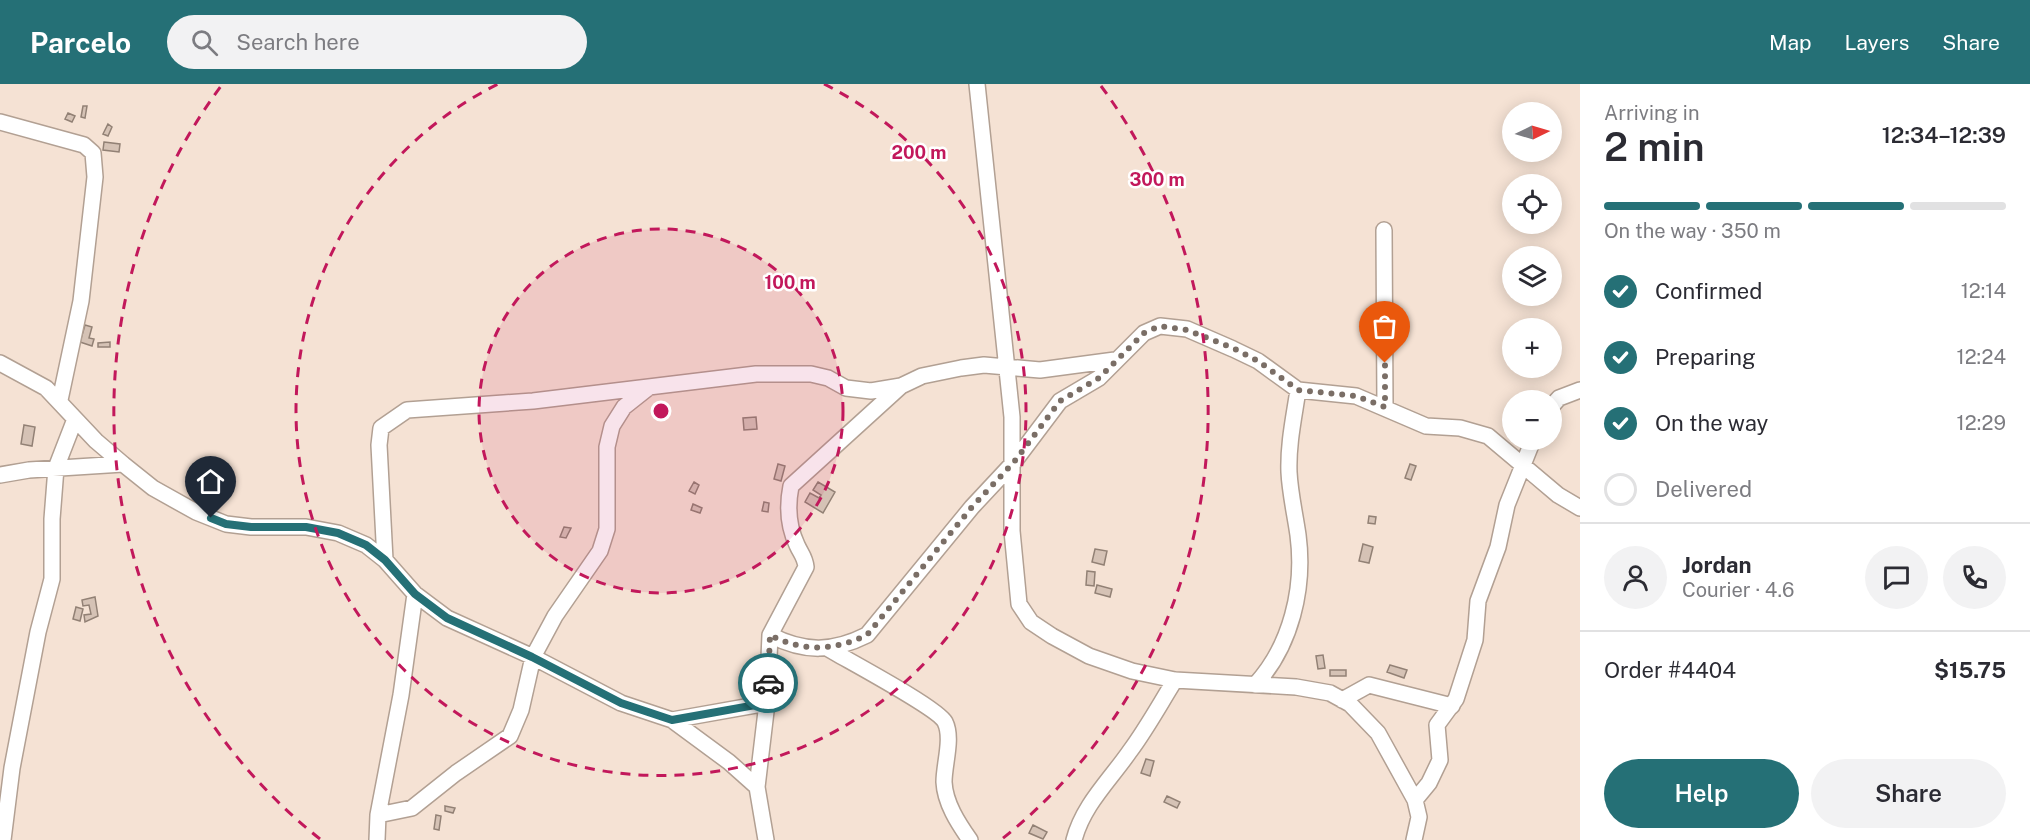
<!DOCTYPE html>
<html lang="en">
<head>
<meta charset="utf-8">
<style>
  body { margin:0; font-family:"Public Sans",sans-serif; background:#f2f2f3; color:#2b2b33; height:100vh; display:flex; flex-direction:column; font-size:22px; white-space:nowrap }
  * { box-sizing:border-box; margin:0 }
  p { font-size:20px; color:#7c7c81 }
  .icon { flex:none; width:33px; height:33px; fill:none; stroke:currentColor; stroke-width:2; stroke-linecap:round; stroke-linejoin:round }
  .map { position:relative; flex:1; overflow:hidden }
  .sheet { display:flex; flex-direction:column; background:#fff; width:450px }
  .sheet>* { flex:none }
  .needle { width:39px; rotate:85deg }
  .tools { position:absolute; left:1502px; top:18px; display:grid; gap:12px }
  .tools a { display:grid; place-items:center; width:60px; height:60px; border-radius:50%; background:#fff; box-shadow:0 3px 15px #0003; font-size:30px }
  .pin { position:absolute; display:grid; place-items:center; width:51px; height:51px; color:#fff; margin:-62px -26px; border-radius:50% 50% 50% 0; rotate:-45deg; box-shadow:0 0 6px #0007 }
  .pin .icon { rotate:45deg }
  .courier { position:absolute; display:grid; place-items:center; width:60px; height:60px; margin:-30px; border:4px solid #257076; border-radius:50%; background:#fff; color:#222; box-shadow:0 2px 8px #0007 }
  .summary em { font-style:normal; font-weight:600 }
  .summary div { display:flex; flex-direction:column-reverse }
  .summary { display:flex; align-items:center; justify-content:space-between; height:102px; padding:0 24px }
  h1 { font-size:39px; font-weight:600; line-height:45px }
  .bar { display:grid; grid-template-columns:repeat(4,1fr); gap:9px 6px; align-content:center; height:72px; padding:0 24px }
  .bar i { height:8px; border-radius:4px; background:#e1e1e2 }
  .bar .selected { background:#257076 }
  .bar p { grid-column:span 4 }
  .line { display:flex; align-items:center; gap:15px; padding:0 24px; border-top:2px solid #e1e1e2 }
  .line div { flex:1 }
  .round { display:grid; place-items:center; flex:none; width:63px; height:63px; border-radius:32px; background:#f2f2f3 }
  ol { padding:0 24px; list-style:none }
  li { display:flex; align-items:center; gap:18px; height:66px }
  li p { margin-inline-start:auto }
  li .icon { padding:6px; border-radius:50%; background:#257076; color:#fff; stroke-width:4 }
  li:last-child { color:#7c7c81 }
  li i { width:33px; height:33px; border:3px solid #e1e1e2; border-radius:50% }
  .primary-button { display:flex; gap:12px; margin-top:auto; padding:12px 24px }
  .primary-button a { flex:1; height:69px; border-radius:36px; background:#257076; color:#fff; font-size:24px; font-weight:600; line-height:69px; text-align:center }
  .primary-button a+a { background:#f2f2f3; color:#2b2b33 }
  header { display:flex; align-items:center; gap:36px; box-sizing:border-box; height:84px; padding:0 30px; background:#257076; color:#fff }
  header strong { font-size:28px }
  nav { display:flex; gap:33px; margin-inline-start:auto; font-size:21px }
  .search { width:420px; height:54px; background:#f2f2f3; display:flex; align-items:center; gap:15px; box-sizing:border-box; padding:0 21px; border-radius:33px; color:#7c7c81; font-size:22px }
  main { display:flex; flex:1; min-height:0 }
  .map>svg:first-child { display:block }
</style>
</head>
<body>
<header>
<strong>Parcelo</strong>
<div class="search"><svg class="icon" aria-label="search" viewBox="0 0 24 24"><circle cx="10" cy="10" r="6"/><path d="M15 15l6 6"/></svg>Search here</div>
<nav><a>Map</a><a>Layers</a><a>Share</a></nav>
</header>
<main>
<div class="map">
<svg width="1580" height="756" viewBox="0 0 1580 756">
  <rect width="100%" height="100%" fill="#f5e2d4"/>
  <path fill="#d5c2b5" stroke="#928175" stroke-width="1.5" d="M83 22H87L85 34 81 33Z
    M68 29 75 32 72 38 65 35Z
    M108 40 112 43 108 52 103 50Z
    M104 58 120 60 119 68 103 66Z
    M85 241 92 243 89 254 94 255 92 262 80 258Z
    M110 258V263H98V259Z
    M756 333 757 345 744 346 743 334Z
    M24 341 35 343 32 362 21 360Z
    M778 380 785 382 781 397 774 395Z
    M1410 380 1416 382 1411 396 1405 394Z
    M694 398 699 401 695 410 689 407Z
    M818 398 835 408 823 429 805 418 810 409 819 414 821 411 813 406Z
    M764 418 769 419 768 428 762 427Z
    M693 420 702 424 700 429 691 426Z
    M1369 432 1376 433 1375 440 1368 439Z
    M564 443 571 444 566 454 560 453Z
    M1363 460 1373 463 1369 479 1359 477Z
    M1095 465 1107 467 1104 481 1092 478Z
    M1087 487 1095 488 1094 502 1086 501Z
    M1097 501 1112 505 1110 513 1095 509Z
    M95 513 98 532 85 538 84 531 91 530 89 521 83 522 82 516Z
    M76 523 83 525 80 537 73 535Z
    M1323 571 1325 584 1318 585 1316 572Z
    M1390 581 1407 586 1404 594 1387 588Z
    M1330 586H1346V592H1330Z
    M1146 675 1154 677 1150 692 1141 689Z
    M1167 712 1180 718 1177 724 1164 718Z
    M445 722 455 724 453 729 445 727Z
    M436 731 441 732 439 746 434 745Z
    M1033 741 1047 748 1043 755 1029 749Z"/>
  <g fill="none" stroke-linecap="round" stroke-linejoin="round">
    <g stroke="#b2a093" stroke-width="18">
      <path id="street" d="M977 0 1012 333V447L1019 520 1031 538 1052 552 1089 572 1132 587 1175 596 1296 603 1330 609 1350 620 1378 649 1415 716 1419 733 1414 756
        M0 38 84 61 93 69 95 93 81 217 60 316
        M1384 146 1385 323
        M0 279 46 304 96 357 123 380 153 404 196 428 226 440 251 443H306L338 449 366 461 385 476 415 510 447 534 533 573 621 619 672 636 729 678 757 703 766 756
        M1551 323 1559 314 1580 306
        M0 391 29 386 123 380
        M385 476 379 361 381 344 407 326 533 317 756 290H811L828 294 846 304 871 307 901 302 922 292 961 284 984 281 1040 286 1115 276
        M770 551C805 569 833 568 867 551L972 423 1014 378 1060 317 1099 294 1144 249 1160 242 1187 245 1233 265 1258 277 1298 306 1356 312 1426 342 1460 344 1488 352 1558 411 1580 424
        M827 564C847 576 938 624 945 638 953 654 944 680 944 698 945 719 958 739 970 756
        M1255 601C1291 562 1305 504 1298 451 1295 430 1290 409 1289 388 1288 360 1294 333 1298 306
        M1342 616 1369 601 1452 622
        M672 636 767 619
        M757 703 767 619 770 551 806 483C805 473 801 470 797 461 788 442 787 422 791 402L900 303
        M1415 716 1429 699 1440 676 1437 641 1456 615 1475 556 1478 517 1498 463 1507 421 1533 356
        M378 731 412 724 456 689 510 652 521 626 533 573 555 532 600 467 607 445V363L612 342 624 323 648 304
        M3 756 12 684 38 548 52 495V435L56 384 75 335
        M377 756 378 731 401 611 415 510
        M1074 756C1083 721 1110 696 1130 667 1147 644 1160 620 1175 596"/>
    </g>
    <use href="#street" stroke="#fff" stroke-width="15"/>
  </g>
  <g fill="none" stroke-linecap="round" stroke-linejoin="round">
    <path stroke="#7a6e66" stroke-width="6" stroke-dasharray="0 10.8" d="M768 599 770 551C803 568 834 567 867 551L972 423 1014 378 1060 317 1099 294 1144 249 1160 242 1187 246 1233 264 1258 277 1298 306 1356 312 1385 323V279"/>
    <path stroke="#257076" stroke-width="8" d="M211 434 226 440 251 443H306L338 449 366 461 385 476 415 510 447 534 532 573 621 619 672 636 767 619 768 599"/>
  </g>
  <circle cx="661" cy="327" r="182" fill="#c2185b" fill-opacity=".12"/>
  <g fill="none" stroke="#c2185b" stroke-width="3" stroke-dasharray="10 8">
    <circle cx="661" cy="327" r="182"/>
    <path d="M824 0A365 365 0 1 1 498 0"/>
    <path d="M320 755A547 547 0 0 1 221 2M1101 2A547 547 0 0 1 1002 755"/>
  </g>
  <circle cx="661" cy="327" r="9" fill="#c2185b" stroke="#fff" stroke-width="3"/>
  <g font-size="18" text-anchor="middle" font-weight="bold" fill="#c2185b" stroke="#fff" stroke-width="5" stroke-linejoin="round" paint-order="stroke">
    <text x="919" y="75">200 m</text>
    <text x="1157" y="102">300 m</text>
    <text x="790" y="205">100 m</text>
  </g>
</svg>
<div class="tools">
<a><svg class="needle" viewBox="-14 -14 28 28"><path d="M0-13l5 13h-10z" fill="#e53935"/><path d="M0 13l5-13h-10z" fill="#7c7c81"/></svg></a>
<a><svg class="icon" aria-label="locate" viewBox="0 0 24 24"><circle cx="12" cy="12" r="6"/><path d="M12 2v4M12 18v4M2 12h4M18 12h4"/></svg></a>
<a><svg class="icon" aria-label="layers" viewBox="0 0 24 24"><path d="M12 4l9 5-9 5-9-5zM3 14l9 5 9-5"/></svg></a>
<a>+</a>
<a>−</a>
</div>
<div class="pin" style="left:1385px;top:279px;background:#ea580c"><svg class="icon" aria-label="bag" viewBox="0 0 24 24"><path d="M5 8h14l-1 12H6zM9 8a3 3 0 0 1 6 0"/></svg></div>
<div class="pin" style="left:211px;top:434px;background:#1f2937"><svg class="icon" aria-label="home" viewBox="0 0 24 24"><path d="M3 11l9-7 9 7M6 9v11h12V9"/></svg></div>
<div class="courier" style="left:768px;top:599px"><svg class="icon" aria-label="car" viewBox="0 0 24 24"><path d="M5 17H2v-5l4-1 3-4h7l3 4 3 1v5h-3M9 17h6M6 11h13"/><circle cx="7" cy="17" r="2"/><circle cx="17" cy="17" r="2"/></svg></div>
</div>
<section class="sheet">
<div class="summary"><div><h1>2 min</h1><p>Arriving in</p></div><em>12:34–12:39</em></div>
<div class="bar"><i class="selected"></i><i class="selected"></i><i class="selected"></i><i></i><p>On the way · 350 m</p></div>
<ol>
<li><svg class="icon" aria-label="check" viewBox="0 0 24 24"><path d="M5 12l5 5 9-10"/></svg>Confirmed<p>12:14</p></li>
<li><svg class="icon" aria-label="check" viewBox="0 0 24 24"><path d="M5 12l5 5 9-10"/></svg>Preparing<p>12:24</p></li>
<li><svg class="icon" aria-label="check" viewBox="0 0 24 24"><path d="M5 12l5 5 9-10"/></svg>On the way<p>12:29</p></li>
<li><i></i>Delivered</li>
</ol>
<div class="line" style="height:108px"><a class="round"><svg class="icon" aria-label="person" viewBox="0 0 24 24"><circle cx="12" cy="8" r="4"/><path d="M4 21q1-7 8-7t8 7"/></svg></a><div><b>Jordan</b><p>Courier · 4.6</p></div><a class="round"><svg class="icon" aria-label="chat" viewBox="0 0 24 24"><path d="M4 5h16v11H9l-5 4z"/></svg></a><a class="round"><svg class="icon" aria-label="phone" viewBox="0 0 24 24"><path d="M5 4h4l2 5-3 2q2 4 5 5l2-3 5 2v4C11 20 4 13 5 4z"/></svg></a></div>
<div class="line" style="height:78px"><div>Order #4404</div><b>$15.75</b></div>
<div class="primary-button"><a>Help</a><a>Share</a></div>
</section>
</main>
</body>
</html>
